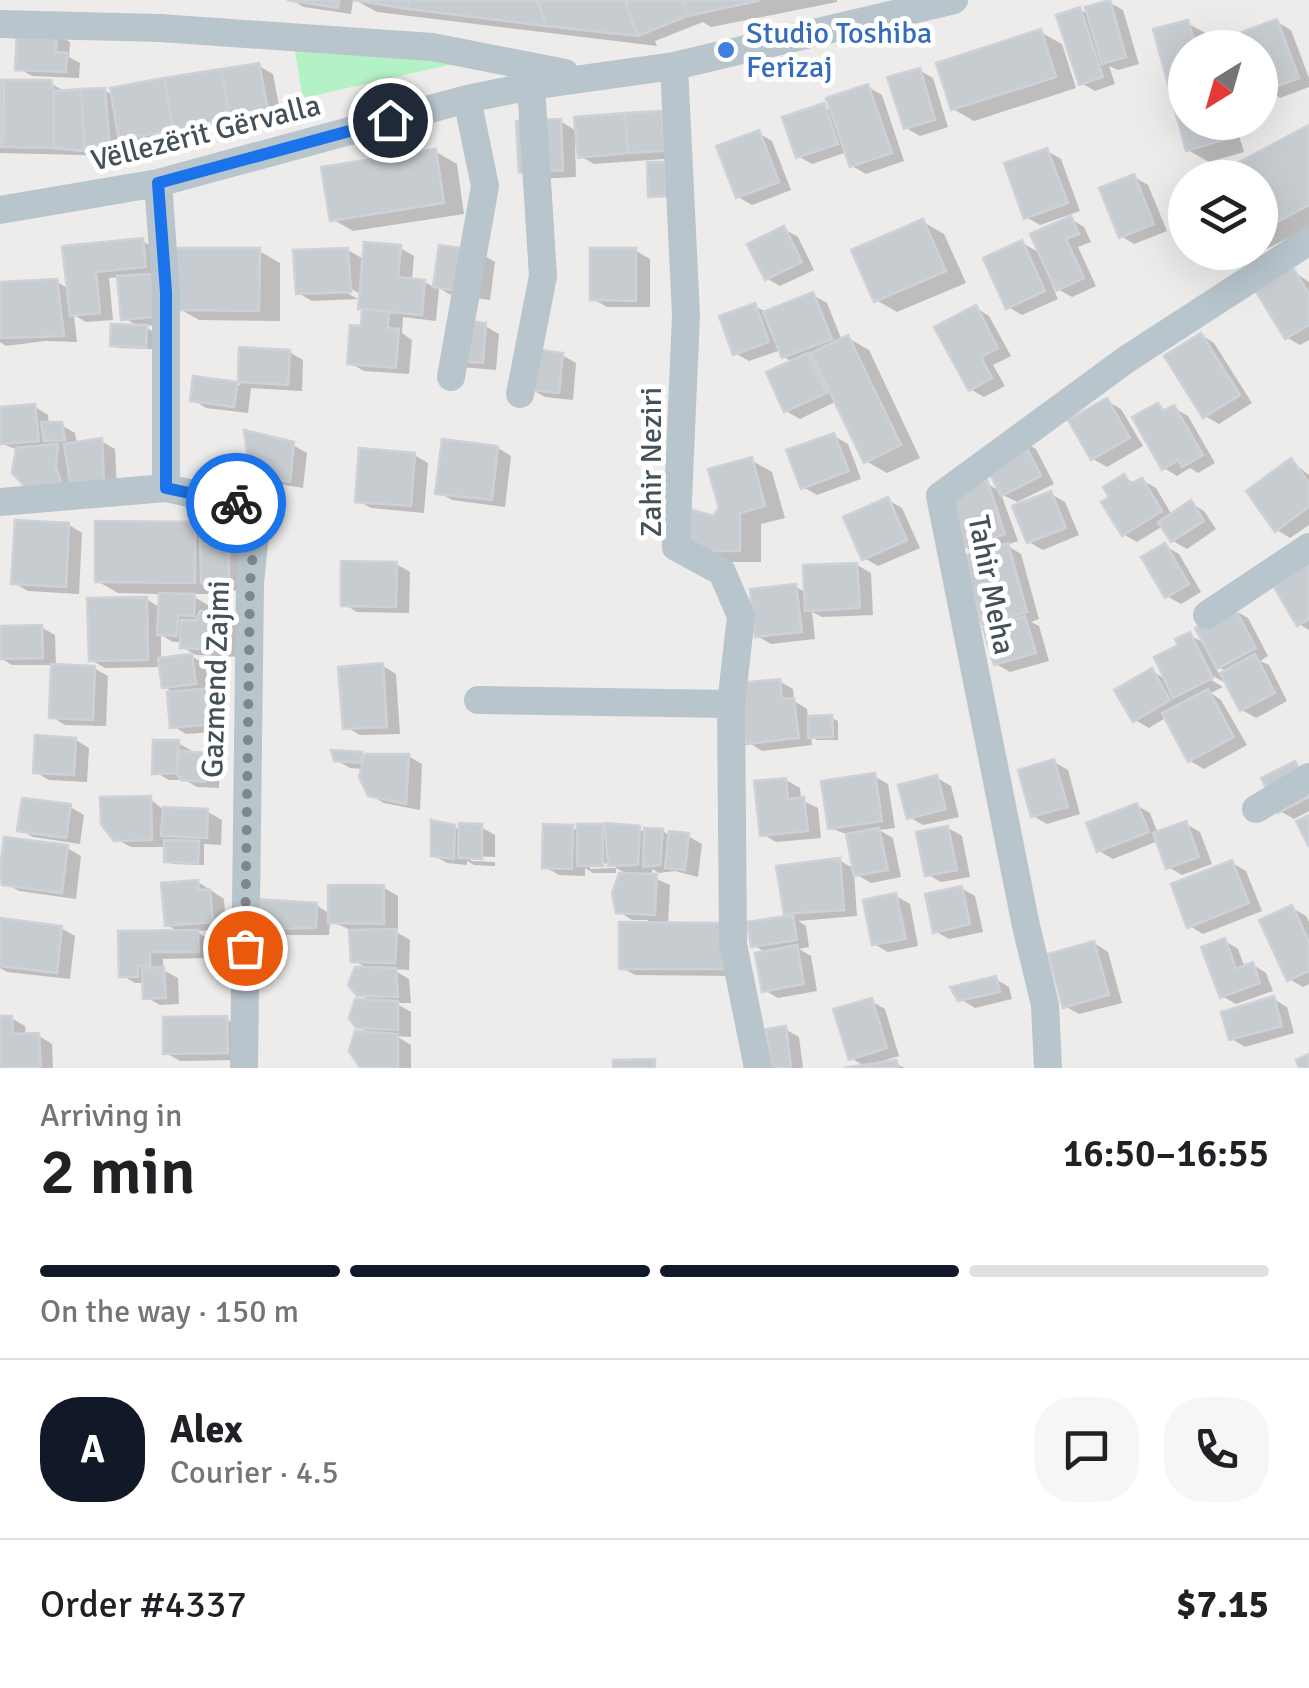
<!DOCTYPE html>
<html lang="en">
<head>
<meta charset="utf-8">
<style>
  body { margin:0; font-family:Signika,sans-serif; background:#f6f6f6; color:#202124; height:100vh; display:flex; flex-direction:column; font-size:38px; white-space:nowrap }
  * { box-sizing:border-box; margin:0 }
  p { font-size:32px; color:#757577 }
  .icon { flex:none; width:55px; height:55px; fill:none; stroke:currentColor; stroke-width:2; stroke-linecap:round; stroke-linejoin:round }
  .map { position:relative; height:1068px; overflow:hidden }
  .sheet { display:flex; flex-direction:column; background:#fff; flex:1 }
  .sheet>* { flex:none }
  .needle { width:65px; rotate:217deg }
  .tools { position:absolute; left:1168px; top:30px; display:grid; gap:20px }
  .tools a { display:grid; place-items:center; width:110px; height:110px; border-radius:50%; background:#fff; box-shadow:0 10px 40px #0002; font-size:50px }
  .pin { position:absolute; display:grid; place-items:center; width:85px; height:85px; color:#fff; margin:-42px; border:5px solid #fff; border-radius:50%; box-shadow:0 2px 10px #0007 }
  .courier { position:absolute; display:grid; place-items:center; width:100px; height:100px; margin:-50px; border:8px solid #1a73e8; border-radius:50%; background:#fff; color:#222; box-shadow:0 2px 12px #0007 }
  .head em { font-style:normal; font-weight:600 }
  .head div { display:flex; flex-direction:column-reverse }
  .head { display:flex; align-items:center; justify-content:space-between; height:170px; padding:0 40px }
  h1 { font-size:65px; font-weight:600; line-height:75px }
  .bar { display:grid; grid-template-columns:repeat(4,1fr); gap:15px 10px; align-content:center; height:120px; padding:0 40px }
  .bar i { height:12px; border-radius:8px; background:#e0e0e0 }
  .bar .active { background:#111827 }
  .bar p { grid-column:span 4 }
  .line { display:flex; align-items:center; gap:25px; padding:0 40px; border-top:2px solid #e0e0e0 }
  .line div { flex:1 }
  .round { display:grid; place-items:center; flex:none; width:105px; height:105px; border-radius:40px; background:#f6f6f6 }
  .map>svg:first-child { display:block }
</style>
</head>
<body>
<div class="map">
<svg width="1309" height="1068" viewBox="0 0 1309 1068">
  <rect width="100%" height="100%" fill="#eeebeb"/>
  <path fill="#b4f1c5" d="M291 29 462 62 303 98Z"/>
  <path fill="#0003" fill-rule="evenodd" d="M291 0H353L351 14 304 7Z
    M355 0H837V2L711 27 703 22 655 41 657 46 377 12Z
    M1109 2 1123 10 1139 64 1118 70 1109 66 1115 84 1095 91 1081 83 1079 9 1090 15Z
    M1277 22 1291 30 1309 78V87L1280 98 1266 89 1260 73Z
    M1187 23 1209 35 1212 48H1185V122H1235L1244 152 1209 162 1188 150 1156 31Z
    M1040 32 1062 44 1076 88 974 121 953 109Z
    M56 34 70 42 69 57 80 63 79 78 32 76 18 68Z
    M259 66 273 74 281 117 135 146 122 138 123 156 0 153V82L50 83 64 91 104 90 113 96Z
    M919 70 933 78 948 127 920 136 906 128Z
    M868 87 882 95 904 161 866 174 852 166 847 152 812 164 798 156 823 106 833 112Z
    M661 113 675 121 678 158 594 164 580 156 579 144 575 145 576 177 535 179 560 121 578 132Z
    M1309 128V227L1257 254 1254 252H1260V178Z
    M758 133 772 141 791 190 752 205 738 197Z
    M1047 151 1061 159 1080 211 1040 225 1026 217Z
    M436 152 457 164 464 214 353 231 332 219Z
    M1134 177 1148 185 1167 231 1134 244 1121 236Z
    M1069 218 1084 227 1091 242 1078 247 1096 286 1072 297 1052 286 1058 299 1022 315 1008 307 1022 243 1042 254Z
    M923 222 944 234 966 283 897 312 876 300Z
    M784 229 798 237 814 270 780 286 766 278Z
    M142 241 156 249 168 324 143 326 152 331V349L119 348 113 345 140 327 124 318 120 277 109 278 113 320 86 322 74 315 77 342 45 341 6 346 0 342V284L57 282 69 289Z
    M400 248 414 256 412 281 425 282 435 288 441 248 481 254 495 262 490 300 449 294 439 288 436 321 403 317 402 333 412 340 409 374 364 371 350 363 363 328 362 295 341 283 338 288 358 299 312 301 298 293 348 250 365 260Z
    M259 251 280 263V321L199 320 178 308Z
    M636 251 650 259V307H607L593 299Z
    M1293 271 1309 282V340L1300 345 1286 337Z
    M813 295 827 303 842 341 848 338 869 350 920 458 887 473 866 461 837 401 800 419 786 411 793 362 784 357 781 350 749 361 735 353 755 306 767 313Z
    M976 308 989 316 1011 356 993 365 1005 386 984 397 970 389Z
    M485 326 499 334 496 370 462 367Z
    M1201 335 1214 343 1252 403 1219 424 1205 416Z
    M241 349 289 352 303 360 302 391 251 388 248 413 206 408 193 400 196 379 240 385Z
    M562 355 576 363 573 400 545 397 531 389Z
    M1107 401 1121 409 1143 446 1107 467 1093 459Z
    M1158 405 1168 411 1174 408 1188 416 1215 463 1198 473 1190 468 1177 476 1164 468Z
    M34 406 48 415 49 425H61L75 433 77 445 101 441 115 449 117 489 75 494 18 450 0 443V409Z
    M834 436 848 444 861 479 817 495 803 487Z
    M1022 441 1036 449 1054 484 1017 502 1001 494 1018 541 1006 545 1021 554 1039 619 1031 622 1039 626 1049 661 1010 672 996 664 992 628 984 623 978 554 965 547 986 483 1001 492Z
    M293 445 307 453 303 488 266 482 252 473Z
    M498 448 511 456 505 507 452 500 438 492Z
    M414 455 428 463 424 513 371 508 357 500Z
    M751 460 772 472 785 518 761 524V562H718L697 549Z
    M1291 461 1309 475V525L1290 538 1277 530Z
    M1124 477 1136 484 1142 480 1156 488 1172 515 1191 503 1204 511 1216 529 1187 549 1173 541 1163 526 1137 542 1123 534Z
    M1051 494 1065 502 1079 535 1043 550 1029 542Z
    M888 500 902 508 920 548 878 566 864 558Z
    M194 524 202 529 229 527 243 535 242 591 215 589V594H189L208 605V613L230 614 244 622 242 657 196 655 182 647 183 642H173L161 635V660L191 656 205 664 209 691 226 699 228 731 186 734 173 726 177 694 164 687 162 667 105 668 91 660 146 599 161 608V594L118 593 97 581Z
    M69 525 82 533 79 594 28 591 14 583Z
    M1165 546 1179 554 1201 592 1181 604 1167 596Z
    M1309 561V630L1299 624Z
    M396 564 410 572 409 613 357 612 344 604Z
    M857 565 871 573 873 615 822 617 812 612 815 639 771 644 757 636 796 587 807 593Z
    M1234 610 1248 618 1268 656 1260 661 1269 665 1287 701 1256 718 1242 710 1229 685 1203 670 1201 674 1223 687 1211 693 1221 700 1247 745 1204 769 1190 761 1167 717 1149 728 1135 720 1152 671 1168 681 1181 646 1190 635 1207 645ZM1214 664 1227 672 1220 676Z
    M41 627 55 635 56 667 94 668 108 676 106 726 65 725 52 717 54 665H12L0 658V628Z
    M383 666 396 674 400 734 360 735 346 727Z
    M779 681 793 689 794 701 807 709 808 718H832L838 721V740H817L811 736 812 745 762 751 748 742Z
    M76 740 89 748 87 782 49 780 35 772Z
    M178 743 192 751 191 755 206 756 220 764 219 788 197 787 185 780H169L155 772Z
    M362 755 408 756 422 764 420 810 384 803 370 795 364 769 350 768 336 760Z
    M1054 762 1068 770 1080 814 1047 824 1033 816Z
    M1295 764 1309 772V811L1294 819 1280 811Z
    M874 776 888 784 895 828 879 830 893 838 901 877 871 883 854 873 857 916 798 921 806 926 809 947 799 949 811 956 817 991 778 998 764 990 767 953 753 945 750 924 795 917 787 912 839 860 856 870 849 835 830 828Z
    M937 778 951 786 959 817 923 825 909 817Z
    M786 780 800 788 801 800 818 808 821 838 776 842 762 834Z
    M150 799 164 810 208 812 222 820 221 845 204 844V865L172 864 166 860V847H131L116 839Z
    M1136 805 1150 813 1158 834 1186 824 1200 832 1212 864 1182 875 1168 867 1158 841 1113 859 1099 851Z
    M70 807 84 815 80 844 33 837 20 829Z
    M602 826 608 830 663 831 670 836H688L702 844 698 877 675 871 659 873 652 869V877L670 885 668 925 741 976 635 975 621 967 648 925V920H632L618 911 629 875 616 868V873H593L585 868V876L559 875 545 867 572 828 579 831ZM615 863 616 868 590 869V864Z
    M454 827 461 831 481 827 495 835V866L474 865 467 861V865L447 863 433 855ZM471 856 495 857V862L471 861Z
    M948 828 962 836 970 877 941 882 927 874Z
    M67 848 81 856 76 899 19 891 5 883Z
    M1232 863 1246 871 1262 911 1203 934 1190 926Z
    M198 882 224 899 226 929 196 931 211 941 230 940 244 948V970H223L209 962V958L163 959V970L178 978 179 1004 160 1005 146 997 145 983H135L121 975V933H181L167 925Z
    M384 888 398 896V933L410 940 409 970 392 969 409 979 411 1003H395L411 1012V1037L396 1036 411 1045V1068L363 1067 372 1035 357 1026 374 1003 359 994 371 970 353 960 351 930 330 921 329 935H272L258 927 316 905 330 914Z
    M961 888 975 896 983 932 949 939 935 931Z
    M896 896 910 904 918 946 888 952 874 944Z
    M1292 908 1306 916 1309 922V984L1303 987 1289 979Z
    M0 921 61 928 75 936 70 979 7 972 0 968Z
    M1225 941 1238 949 1245 968 1253 965 1266 973 1273 991 1236 1004 1222 996Z
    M1094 943 1108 952 1122 1003 1079 1014 1065 1006Z
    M995 979 1009 987 1012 999 975 1008 960 999Z
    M1273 999 1287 1007 1294 1033 1245 1047 1232 1039Z
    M871 1001 885 1009 899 1056 879 1062 880 1065 895 1063 905 1068H860L866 1067 851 1058Z
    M11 1018 25 1026 26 1036H39L52 1044 53 1068H0V1019Z
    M226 1019 240 1027 241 1060 180 1061 166 1053Z
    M785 1029 799 1037 803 1068H774L769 1031Z"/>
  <path fill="#c7ccd1" stroke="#ced2d8" stroke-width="2.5" d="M287 0H339L338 8Z
    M353 0H409L408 9Z
    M409 0H537L546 26 408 9Z
    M537 0H628L626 4 638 36 546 26Z
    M628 0H683L687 16 638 36 626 4Z
    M683 0H758V1L687 16Z
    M1110 0 1126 57 1102 64 1085 7Z
    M1080 7 1103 77 1079 85 1056 15Z
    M1277 19 1299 78 1264 91 1260 80V48H1248L1242 32Z
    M1188 20 1196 48H1185V122H1218L1224 140 1186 151 1153 29Z
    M1041 29 1056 77 951 110 936 63Z
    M17 30 57 32 56 52 67 53 66 72 15 70Z
    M259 63 268 110 230 118 221 69Z
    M920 68 935 120 904 129 887 77Z
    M221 69 230 118 173 130 164 78Z
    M164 78 173 130 119 140 110 88Z
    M0 80H4L3 147H0Z
    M4 80H51L54 91V148L3 147Z
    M868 84 892 153 850 167 826 98Z
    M105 88 110 149 85 151 81 89Z
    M81 89 85 151 54 148V91Z
    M824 103 838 144 796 158 782 117Z
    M662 111 665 151 628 153 625 113Z
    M625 113 628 153 578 158 574 117Z
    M561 119 563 170 519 173 516 121Z
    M1309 125V205L1260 231V178H1209Z
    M759 130 779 182 736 198 716 146Z
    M1047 148 1068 203 1024 219 1004 163Z
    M436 149 444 203 330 221 321 167Z
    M647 162H671L672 196 648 197Z
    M1134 174 1154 224 1119 238 1099 188Z
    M1071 216 1079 234 1066 239 1084 278 1056 291 1030 234Z
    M923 219 946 271 874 302 851 250Z
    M784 226 802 262 765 280 747 244Z
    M143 238 146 267 96 272 100 313 70 316 62 246Z
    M1022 240 1045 291 1006 309 983 258Z
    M364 242 401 245 398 277 425 280 422 315 358 309Z
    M439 245 482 251 476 294 433 287Z
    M176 248H260L259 311 176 310Z
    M348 248 351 292 296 294 293 250Z
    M590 248H636V301L590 300Z
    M1293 268 1309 294V325L1285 339 1255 290Z
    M151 274 155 317 121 320 117 276Z
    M57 279 64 336 0 338V282Z
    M813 292 832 339 782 358 763 312Z
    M755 303 769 342 733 355 719 316Z
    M976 305 998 348 981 357 992 378 969 391 934 327Z
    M362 309 389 311 388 328 399 329 396 368 347 364 350 325 361 326Z
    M449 319 486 323 483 363 445 360Z
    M111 324 147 325 146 347 110 346Z
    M1201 333 1240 395 1203 418 1164 356Z
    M848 335 901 445 864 463 811 353Z
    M239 347 290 350 288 385 238 382Z
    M533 349 563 353 559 393 529 390Z
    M808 353 827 393 784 412 766 372Z
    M193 376 238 382 234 407 190 401Z
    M1107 398 1130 438 1091 460 1068 420Z
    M1158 403 1163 411 1174 405 1203 455 1182 467 1178 460 1162 470 1132 417Z
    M35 404 39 441 0 444V407Z
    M41 422H62L65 440 44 441Z
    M244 430 294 442 290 482 250 475Z
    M834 433 849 471 801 489 786 450Z
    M102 438 104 482 71 489 64 444Z
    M1022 438 1041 476 1001 496 982 458Z
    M442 439 498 446 492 500 435 494Z
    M58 444 56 467 63 488 29 491 12 473 16 448Z
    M359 448 415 453 411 506 355 502Z
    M752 457 765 506 740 513V551H695L685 526 690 509 713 516 719 508 708 469Z
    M1291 458 1309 483V507L1275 532 1246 491Z
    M1124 474 1130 484 1142 478 1162 511 1122 536 1101 502 1109 497 1103 487Z
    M987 480 1005 534 963 548 944 495Z
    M1051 491 1066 528 1027 543 1012 506Z
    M888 497 907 540 862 560 843 517Z
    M1191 500 1204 521 1171 542 1158 522Z
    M15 520 69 523 66 587 11 584Z
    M95 521 195 522V583L95 582Z
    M200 524 229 525V585L201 583Z
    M1008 543 1027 612 982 625 962 556Z
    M1165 543 1189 584 1165 598 1141 557Z
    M341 561 397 562 396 607 341 606Z
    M1309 561V619L1297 626 1269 579Z
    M857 563 860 608 805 611 803 565Z
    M796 584 802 632 755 637 750 589Z
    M159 593 195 594 194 616 178 615 177 636 157 635Z
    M147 597 148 660 89 661 87 598Z
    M1234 607 1256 648 1217 669 1195 628Z
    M200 611 230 612 229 650 180 648 181 620H196Z
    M1025 616 1036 653 994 665 983 628Z
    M42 625 43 658 0 659V626Z
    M1190 632 1213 678 1173 698 1154 657 1178 645 1175 639Z
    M192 654 196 684 162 688 158 658Z
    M1255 654 1275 693 1240 711 1220 673Z
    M383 663 387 727 343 729 338 667Z
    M51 664 95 666 93 720 49 718Z
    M1152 668 1170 700 1133 722 1114 690Z
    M780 679 782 699 794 698 799 738 746 744 739 683Z
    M213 688 216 724 170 728 167 692Z
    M1208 689 1234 737 1188 762 1162 713Z
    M832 715 833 737 808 738V716Z
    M35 735 76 738 74 775 33 773Z
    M153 740H179L176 773 152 774Z
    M331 750 362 752 361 763 334 761Z
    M180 751 207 753 205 782 181 780 176 773Z
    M365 754H409L406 804 368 796 359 777Z
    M1054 759 1068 807 1031 817 1018 770Z
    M1295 761 1309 788V797L1278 813 1261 778Z
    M875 773 882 821 828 829 821 781Z
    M937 775 946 809 907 819 898 785Z
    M786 778 788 799 804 797 808 831 760 836 754 781Z
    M151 796 152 840 114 841 101 824 100 797Z
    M22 798 71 804 66 838 17 831Z
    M1137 803 1149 832 1097 852 1086 823Z
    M163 807 208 809 207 838 161 836Z
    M1309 815V847L1296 821Z
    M431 820 455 825 454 859 431 856Z
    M1186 821 1199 857 1166 869 1153 833Z
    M459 823 482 824V859L458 858Z
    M605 823 640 826 638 865 608 866Z
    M543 824 573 825 572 869 542 868Z
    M577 824H603V866H577Z
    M948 826 957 870 925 876 916 832Z
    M644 828 663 829 660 865 643 867Z
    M879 828 888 870 854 876 846 834Z
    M669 831 689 833 685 870 665 868Z
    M4 837 68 845 62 893 2 885 0 869Z
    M164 840 199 841 198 863 164 862Z
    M840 858 844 910 784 914 776 866Z
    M1232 860 1249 903 1187 928 1171 884Z
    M619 873 657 874 655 915 616 913 612 893Z
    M198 880 199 890 210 889 213 922 165 926 161 883Z
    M328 885H384V924L328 923Z
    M962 886 970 924 933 933 925 894Z
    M896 893 906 939 872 945 863 900Z
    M256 899 317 903 316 928 255 929Z
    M1292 905 1309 942V971L1287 981 1259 920Z
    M793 915 797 940 751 947 747 922Z
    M0 918 62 926 57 973 0 966Z
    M619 922 728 923V969H619Z
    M397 929 395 963 351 962 349 930Z
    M198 930 199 952H150V966L138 965V977H119L118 931Z
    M207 938H231V963L207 964Z
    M1225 938 1236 969 1253 962 1260 983 1220 998 1201 947Z
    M1094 941 1109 995 1063 1008 1048 954Z
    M797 945 804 984 762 992 755 953Z
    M164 967 166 998 143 999 142 968Z
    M355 967 396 968 398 997 357 996 348 985Z
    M996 976 1000 992 958 1001 950 987Z
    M1274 996 1282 1026 1229 1040 1221 1012Z
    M872 998 887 1048 849 1060 833 1009Z
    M355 999 398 1001V1030L356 1028 349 1018Z
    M0 1016H12L13 1034 39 1033 41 1068H0Z
    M227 1016 228 1053 163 1054V1017Z
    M786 1026 791 1068H771L766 1029Z
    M355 1031 398 1034V1068H360L349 1051Z
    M1309 1054V1068H1299L1296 1060Z
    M655 1059V1068H613V1060Z
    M896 1060 899 1068H844Z"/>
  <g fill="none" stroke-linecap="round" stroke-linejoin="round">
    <path stroke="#b8c5cc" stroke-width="28" d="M0 24 160 28 432 47 565 73
      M674 66 686 315 676 547 722 572 741 616 731 704 733 944 758 1068
      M158 183 166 292V488
      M0 210 158 183 467 99 531 86 674 66 954 0
      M451 377 485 186 467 99
      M520 394 543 276 531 86
      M0 502 166 488 253 507 257 514 250 583 244 1068
      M1207 615 1309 547
      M478 700 731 704
      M1256 809 1309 777
      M1048 1068 1045 1005 1026 926 940 496 1127 359 1309 241"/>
  </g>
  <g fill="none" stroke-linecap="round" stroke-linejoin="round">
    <path stroke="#7f878d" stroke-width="10" stroke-dasharray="0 18" d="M236 503 253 507 257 514 250 583 245 948"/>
    <path stroke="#1a73e8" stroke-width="12" d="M236 503 166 488V292L158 183 390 120"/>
  </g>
  <circle fill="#3f7fe0" stroke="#fff" stroke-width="4" cx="726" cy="50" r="10"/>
  <g text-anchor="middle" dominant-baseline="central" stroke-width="10" stroke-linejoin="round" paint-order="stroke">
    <g font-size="30" fill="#366cbe" stroke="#fff" text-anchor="start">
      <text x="746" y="33">Studio Toshiba<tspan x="746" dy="34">Ferizaj</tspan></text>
    </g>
    <g font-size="30" fill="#43515a" stroke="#fff">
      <text transform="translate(206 133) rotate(-14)">Vëllezërit Gërvalla</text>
      <text transform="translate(651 462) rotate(-90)">Zahir Neziri</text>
      <text transform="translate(991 585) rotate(79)">Tahir Meha</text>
      <text transform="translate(216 679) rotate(-88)">Gazmend Zajmi</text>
    </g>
  </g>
</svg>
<div class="tools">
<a><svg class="needle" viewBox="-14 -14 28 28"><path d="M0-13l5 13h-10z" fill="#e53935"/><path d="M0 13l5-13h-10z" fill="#757577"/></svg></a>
<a><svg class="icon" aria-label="layers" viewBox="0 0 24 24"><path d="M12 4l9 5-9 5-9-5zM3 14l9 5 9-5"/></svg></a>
</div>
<div class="pin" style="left:245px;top:948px;background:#ea580c"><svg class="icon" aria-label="bag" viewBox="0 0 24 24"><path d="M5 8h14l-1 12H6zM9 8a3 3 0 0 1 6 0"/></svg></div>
<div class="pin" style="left:390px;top:120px;background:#1f2937"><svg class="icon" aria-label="home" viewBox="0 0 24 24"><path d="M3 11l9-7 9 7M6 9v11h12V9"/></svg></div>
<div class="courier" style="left:236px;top:503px"><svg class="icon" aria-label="bike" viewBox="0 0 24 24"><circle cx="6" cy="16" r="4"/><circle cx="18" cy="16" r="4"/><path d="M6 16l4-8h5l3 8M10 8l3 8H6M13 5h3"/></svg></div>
</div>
<section class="sheet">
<div class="head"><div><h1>2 min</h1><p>Arriving in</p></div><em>16:50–16:55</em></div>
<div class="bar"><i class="active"></i><i class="active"></i><i class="active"></i><i></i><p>On the way · 150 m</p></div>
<div class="line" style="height:180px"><b class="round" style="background:#111827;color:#fff">A</b><div><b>Alex</b><p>Courier · 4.5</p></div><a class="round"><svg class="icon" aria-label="chat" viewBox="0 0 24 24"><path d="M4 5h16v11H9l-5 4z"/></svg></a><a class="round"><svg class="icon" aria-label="phone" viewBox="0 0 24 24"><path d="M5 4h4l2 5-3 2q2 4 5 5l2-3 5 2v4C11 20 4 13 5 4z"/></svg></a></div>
<div class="line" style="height:130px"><div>Order #4337</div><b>$7.15</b></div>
</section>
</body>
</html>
